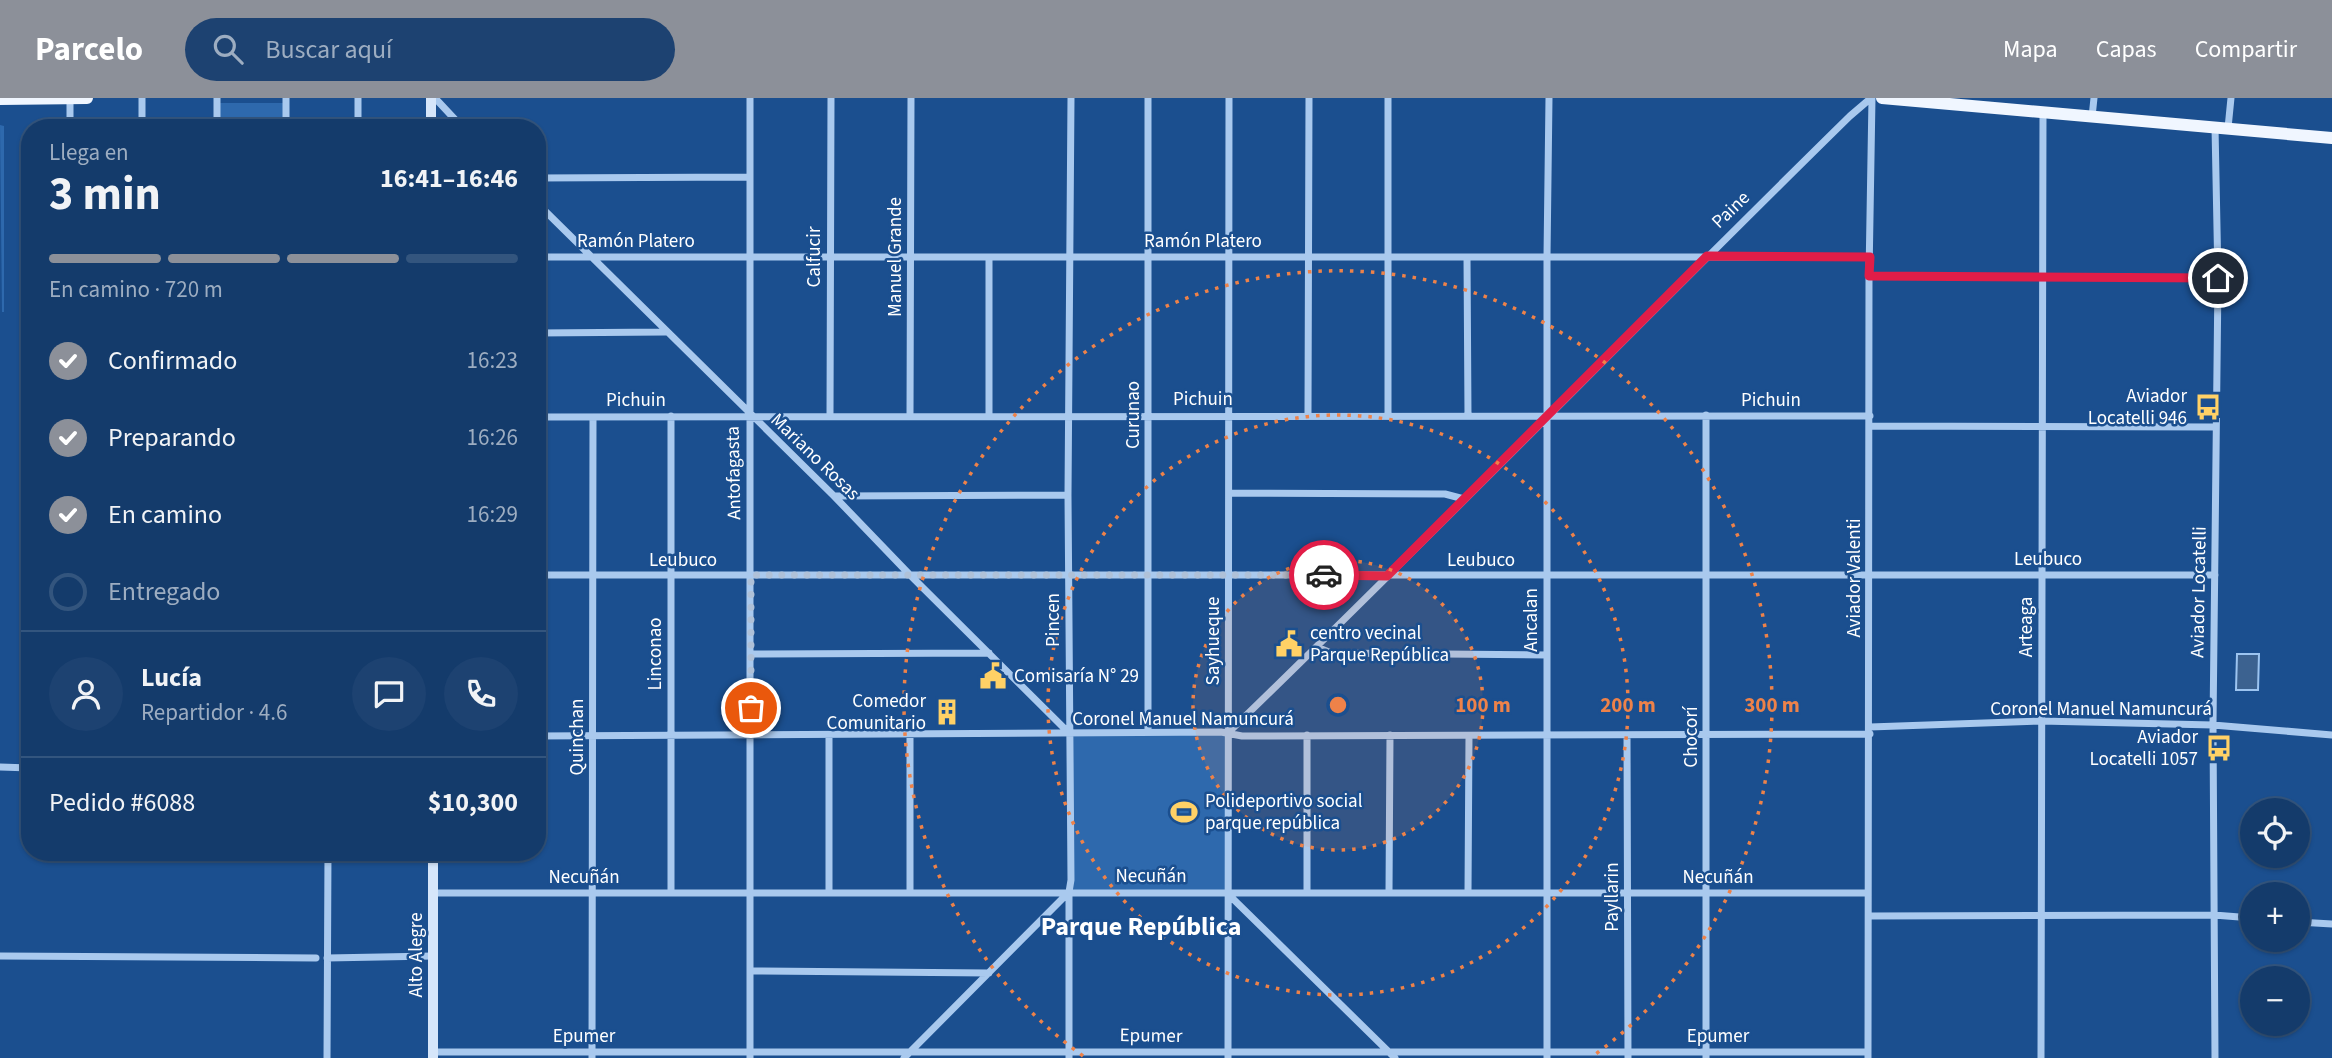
<!DOCTYPE html>
<html lang="es">
<head>
<meta charset="utf-8">
<style>
  body { margin:0; font-family:"Source Sans 3",sans-serif; background:#1d4271; color:#f1f3f6; height:100vh; display:flex; flex-direction:column; font-size:26px; white-space:nowrap }
  * { box-sizing:border-box; margin:0 }
  p { font-size:23px; color:#9dadc1 }
  .icon { flex:none; width:38px; height:38px; fill:none; stroke:currentColor; stroke-width:2; stroke-linecap:round; stroke-linejoin:round }
  .map { position:relative; flex:1; overflow:hidden }
  .drawer { position:absolute; left:21px; top:21px; width:525px; height:742px; display:flex; flex-direction:column; background:#143b6b; border-radius:28px; box-shadow:0 2px 5px #0004,0 0 0 2px #33557e }
  .drawer>* { flex:none }
  .tools { position:absolute; left:2240px; top:700px; display:grid; gap:14px }
  .tools a { display:grid; place-items:center; width:70px; height:70px; border-radius:50%; background:#143b6b; box-shadow:0 2px 5px #0004,0 0 0 2px #33557e; font-size:35px }
  .pin { position:absolute; display:grid; place-items:center; width:60px; height:60px; color:#fff; margin:-30px; border:4px solid #fff; border-radius:50%; box-shadow:0 2px 7px #0007 }
  .courier { position:absolute; display:grid; place-items:center; width:70px; height:70px; margin:-35px; border:5px solid #e11d48; border-radius:50%; background:#fff; color:#222; box-shadow:0 2px 9px #0007 }
  .head em { font-style:normal; font-weight:700 }
  .head div { display:flex; flex-direction:column-reverse }
  .head { display:flex; align-items:center; justify-content:space-between; height:119px; padding:0 28px }
  h1 { font-size:46px; font-weight:700; line-height:52px }
  .bar { display:grid; grid-template-columns:repeat(4,1fr); gap:10px 7px; align-content:center; height:84px; padding:0 28px }
  .bar i { height:9px; border-radius:5px; background:#33557e }
  .bar .active { background:#8c9099 }
  .bar p { grid-column:span 4 }
  .line { display:flex; align-items:center; gap:18px; padding:0 28px; border-top:2px solid #33557e }
  .line div { flex:1 }
  .round { display:grid; place-items:center; flex:none; width:74px; height:74px; border-radius:37px; background:#1d4271 }
  ol { padding:0 28px; list-style:none }
  li { display:flex; align-items:center; gap:21px; height:77px }
  li p { margin-inline-start:auto }
  li .icon { padding:7px; border-radius:50%; background:#8c9099; color:#fff; stroke-width:4 }
  li:last-child { color:#9dadc1 }
  li i { width:38px; height:38px; border:4px solid #33557e; border-radius:50% }
  header { display:flex; align-items:center; gap:42px; box-sizing:border-box; height:98px; padding:0 35px; background:#8c9099; color:#fff }
  header strong { font-size:33px }
  nav { display:flex; gap:38px; margin-inline-start:auto; font-size:24px }
  .search { width:490px; height:63px; background:#1d4271; display:flex; align-items:center; gap:18px; box-sizing:border-box; padding:0 24px; border-radius:38px; color:#9dadc1; font-size:26px }
  .map>svg:first-child { display:block }
</style>
</head>
<body>
<header>
<strong>Parcelo</strong>
<div class="search"><svg class="icon" aria-label="search" viewBox="0 0 24 24"><circle cx="10" cy="10" r="6"/><path d="M15 15l6 6"/></svg>Buscar aquí</div>
<nav><a>Mapa</a><a>Capas</a><a>Compartir</a></nav>
</header>
<div class="map">
<svg width="2332" height="960" viewBox="0 0 2332 960">
  <rect width="100%" height="100%" fill="#1b4f8f"/>
  <path fill="#2e69ad" d="M220 5H283V30H220Z
    M0 27 4 28V214H2Z
    M1229 634 1227 795 1069 794V635Z"/>
  <path fill="#3c6290" stroke="#9cc4f0" stroke-width="2" d="M2237 556H2259L2258 592H2236Z"/>
  <g fill="none" stroke-linecap="round" stroke-linejoin="round">
    <path stroke="#a9c9ee" stroke-width="7" d="M142 0V30
      M217 0V30
      M286 0V30
      M358 0V30
      M435 0 463 30
      M750 0V960
      M1388 0V317
      M2092 19 2094 0
      M2215 29 2218 180 2213 627 2215 960
      M70 30V0
      M2228 30 2231 0
      M537 80 749 79
      M537 105 834 398 910 477 1069 635
      M537 159H1870
      M1467 159 1468 318
      M1869 178 2218 180
      M537 235 665 234
      M1308 316 1309 0
      M830 318 831 0
      M910 318 911 0
      M989 318V159
      M537 319 1870 318
      M1870 328 2216 329
      M1229 395 1445 396 1464 401
      M834 398 1068 397
      M537 477H2215
      M1317 549 1331 555 1547 557
      M751 556 989 555
      M1870 629 2041 623 2213 627 2332 637
      M1148 634V0
      M1229 634C1439 431 1642 222 1850 18L1871 0
      M910 637V794
      M1307 637V795
      M1627 637 1628 960
      M537 638 1221 634 1242 638 1870 636
      M0 669 30 670
      M671 794V318
      M829 794V637
      M1389 794 1390 637
      M433 795H1868
      M1227 795 1395 960
      M1468 795 1469 638
      M1869 818 2214 817 2252 820
      M2298 824 2332 826
      M0 858 316 860
      M327 860 433 858
      M752 873 989 875
      M433 954H1868
      M327 960 328 754
      M592 960 593 319
      M904 960 1069 794
      M1069 960V794L1071 782 1068 397 1071 0
      M1228 960 1229 0
      M1547 960V158L1549 0
      M1706 960V317
      M1868 960 1869 178 1872 0
      M2041 960 2043 15"/>
    <path stroke="#d6e6fa" stroke-width="10" d="M431 0V30
      M433 754V960"/>
    <path stroke="#f0f6ff" stroke-width="12" d="M1882 0 2332 40
      M0 1 87 0"/>
  </g>
  <g fill="none" stroke-linecap="round" stroke-linejoin="round">
    <path stroke="#afc1d8" stroke-width="7" stroke-dasharray="0 12.6" d="M751 610V477H1324"/>
    <path stroke="#e11d48" stroke-width="9" d="M1324 477 1387 478 1707 158 1870 159 1869 178 2218 180"/>
  </g>
  <circle cx="1338" cy="607" r="145" fill="#ee8249" fill-opacity=".12"/>
  <g fill="none" stroke="#ee8249" stroke-width="3.5" stroke-dasharray="3.5 7">
    <circle cx="1338" cy="607" r="145"/>
    <circle cx="1338" cy="607" r="290"/>
    <path d="M1083 958A434 434 0 1 1 1593 958"/>
  </g>
  <defs>
    <g id="bus-bare" transform="scale(2.1)"><path d="M-5-6H5V4H4V6H2V4H-2V6H-4V4H-5ZM-3.5-4V0h7V-4ZM-3.5 1.2v1.5H-2V1.2ZM2 1.2v1.5H3.5V1.2Z" fill="#ffd166" stroke="#1b4f8f" stroke-width="2.5" paint-order="stroke"/></g>
    <g id="civic-bare" transform="scale(2.1)"><path d="M-.6-6.5H3V-4.5H.6V-3L4-1V1h2V6H-6V1h2V-1L-.6-3ZM-1.2 2.5V6h2.4V2.5Z" fill="#ffd166" stroke="#1b4f8f" stroke-width="2.5" paint-order="stroke"/></g>
    <g id="building-bare" transform="scale(2.1)"><path d="M-4-6H4V6H1V3H-1V6H-4ZM-2.5-4.3h1.7v1.8h-1.7ZM.8-4.3h1.7v1.8H.8ZM-2.5-1h1.7V.8h-1.7ZM.8-1h1.7V.8H.8Z" fill="#ffd166" stroke="#1b4f8f" stroke-width="2.5" paint-order="stroke"/></g>
    <g id="stadium-bare" transform="scale(2.1)"><path d="M0-5a6.5 5 0 1 0 0 10a6.5 5 0 1 0 0-10ZM-3.5-1.8h7v3.6h-7Z" fill="#ffd166" stroke="#1b4f8f" stroke-width="2.5" paint-order="stroke"/></g>
  </defs>
  <g fill-rule="evenodd">
    <use href="#bus-bare" x="2208" y="309"/>
    <use href="#civic-bare" x="1289" y="546"/>
    <use href="#civic-bare" x="993" y="578"/>
    <use href="#building-bare" x="947" y="614"/>
    <use href="#bus-bare" x="2219" y="650"/>
    <use href="#stadium-bare" x="1184" y="714"/>
  </g>
  <g text-anchor="middle" dominant-baseline="central" stroke-width="5" stroke-linejoin="round" paint-order="stroke">
    <g font-size="19" fill="#fff" stroke="#1b4f8f">
      <text transform="translate(1731 112) rotate(-44)">Paine</text>
      <text x="636" y="143">Ramón Platero</text>
      <text x="1203" y="143">Ramón Platero</text>
      <text transform="translate(814 159) rotate(-90)">Calfucir</text>
      <text transform="translate(895 159) rotate(-90)">Manuel Grande</text>
      <text x="1203" y="301">Pichuin</text>
      <text x="636" y="302">Pichuin</text>
      <text x="1771" y="302">Pichuin</text>
      <text transform="translate(1133 317) rotate(-90)">Curunao</text>
      <text transform="translate(815 359) rotate(44)">Mariano Rosas</text>
      <text transform="translate(734 375) rotate(-91)">Antofagasta</text>
      <text x="2048" y="461">Leubuco</text>
      <text x="683" y="462">Leubuco</text>
      <text x="1481" y="462">Leubuco</text>
      <text transform="translate(1854 480) rotate(-90)">Aviador Valenti</text>
      <text transform="translate(2199 494) rotate(-89)">Aviador Locatelli</text>
      <text transform="translate(1053 522) rotate(-90)">Pincen</text>
      <text transform="translate(1531 522) rotate(-90)">Ancalan</text>
      <text transform="translate(2026 529) rotate(-90)">Arteaga</text>
      <text transform="translate(1213 543) rotate(-90)">Sayhueque</text>
      <text transform="translate(655 556) rotate(-90)">Linconao</text>
      <text x="2101" y="611">Coronel Manuel Namuncurá</text>
      <text x="1183" y="621">Coronel Manuel Namuncurá</text>
      <text transform="translate(577 639) rotate(-90)">Quinchan</text>
      <text transform="translate(1691 639) rotate(-90)">Chocorí</text>
      <text x="1151" y="778">Necuñán</text>
      <text x="584" y="779">Necuñán</text>
      <text x="1718" y="779">Necuñán</text>
      <text transform="translate(1612 799) rotate(-90)">Payllarin</text>
      <text transform="translate(416 857) rotate(-90)">Alto Alegre</text>
      <text x="584" y="938">Epumer</text>
      <text transform="translate(1151 938) rotate(1)">Epumer</text>
      <text x="1718" y="938">Epumer</text>
    </g>
    <g font-size="19" fill="#fff" stroke="#1b4f8f" text-anchor="end">
      <text x="2187" y="298">Aviador<tspan x="2187" dy="22">Locatelli 946</tspan></text>
      <text x="1310" y="535" text-anchor="start">centro vecinal<tspan x="1310" dy="22">Parque República</tspan></text>
      <text x="1014" y="578" text-anchor="start">Comisaría N° 29</text>
      <text x="926" y="603">Comedor<tspan x="926" dy="22">Comunitario</tspan></text>
      <text x="2198" y="639">Aviador<tspan x="2198" dy="22">Locatelli 1057</tspan></text>
      <text x="1205" y="703" text-anchor="start">Polideportivo social<tspan x="1205" dy="22">parque república</tspan></text>
    </g>
    <g font-size="26" font-weight="bold" fill="#fff" stroke="#1b4f8f">
      <text x="1141" y="828">Parque República</text>
    </g>
  </g>
  <circle cx="1338" cy="607" r="10" fill="#ee8249" stroke="#1b4f8f" stroke-width="3.5"/>
  <g font-size="21" text-anchor="middle" font-weight="bold" fill="#ee8249" stroke="#1b4f8f" stroke-width="5" stroke-linejoin="round" paint-order="stroke">
    <text x="1483" y="614">100 m</text>
    <text x="1628" y="614">200 m</text>
    <text x="1772" y="614">300 m</text>
  </g>
</svg>
<div class="tools">
<a><svg class="icon" aria-label="locate" viewBox="0 0 24 24"><circle cx="12" cy="12" r="6"/><path d="M12 2v4M12 18v4M2 12h4M18 12h4"/></svg></a>
<a>+</a>
<a>−</a>
</div>
<div class="pin" style="left:751px;top:610px;background:#ea580c"><svg class="icon" aria-label="bag" viewBox="0 0 24 24"><path d="M5 8h14l-1 12H6zM9 8a3 3 0 0 1 6 0"/></svg></div>
<div class="pin" style="left:2218px;top:180px;background:#1f2937"><svg class="icon" aria-label="home" viewBox="0 0 24 24"><path d="M3 11l9-7 9 7M6 9v11h12V9"/></svg></div>
<div class="courier" style="left:1324px;top:477px"><svg class="icon" aria-label="car" viewBox="0 0 24 24"><path d="M5 17H2v-5l4-1 3-4h7l3 4 3 1v5h-3M9 17h6M6 11h13"/><circle cx="7" cy="17" r="2"/><circle cx="17" cy="17" r="2"/></svg></div>
<section class="drawer">
<div class="head"><div><h1>3 min</h1><p>Llega en</p></div><em>16:41–16:46</em></div>
<div class="bar"><i class="active"></i><i class="active"></i><i class="active"></i><i></i><p>En camino · 720 m</p></div>
<ol>
<li><svg class="icon" aria-label="check" viewBox="0 0 24 24"><path d="M5 12l5 5 9-10"/></svg>Confirmado<p>16:23</p></li>
<li><svg class="icon" aria-label="check" viewBox="0 0 24 24"><path d="M5 12l5 5 9-10"/></svg>Preparando<p>16:26</p></li>
<li><svg class="icon" aria-label="check" viewBox="0 0 24 24"><path d="M5 12l5 5 9-10"/></svg>En camino<p>16:29</p></li>
<li><i></i>Entregado</li>
</ol>
<div class="line" style="height:126px"><a class="round"><svg class="icon" aria-label="person" viewBox="0 0 24 24"><circle cx="12" cy="8" r="4"/><path d="M4 21q1-7 8-7t8 7"/></svg></a><div><b>Lucía</b><p>Repartidor · 4.6</p></div><a class="round"><svg class="icon" aria-label="chat" viewBox="0 0 24 24"><path d="M4 5h16v11H9l-5 4z"/></svg></a><a class="round"><svg class="icon" aria-label="phone" viewBox="0 0 24 24"><path d="M5 4h4l2 5-3 2q2 4 5 5l2-3 5 2v4C11 20 4 13 5 4z"/></svg></a></div>
<div class="line" style="height:91px"><div>Pedido #6088</div><b>$10,300</b></div>
</section>
</div>
</body>
</html>
